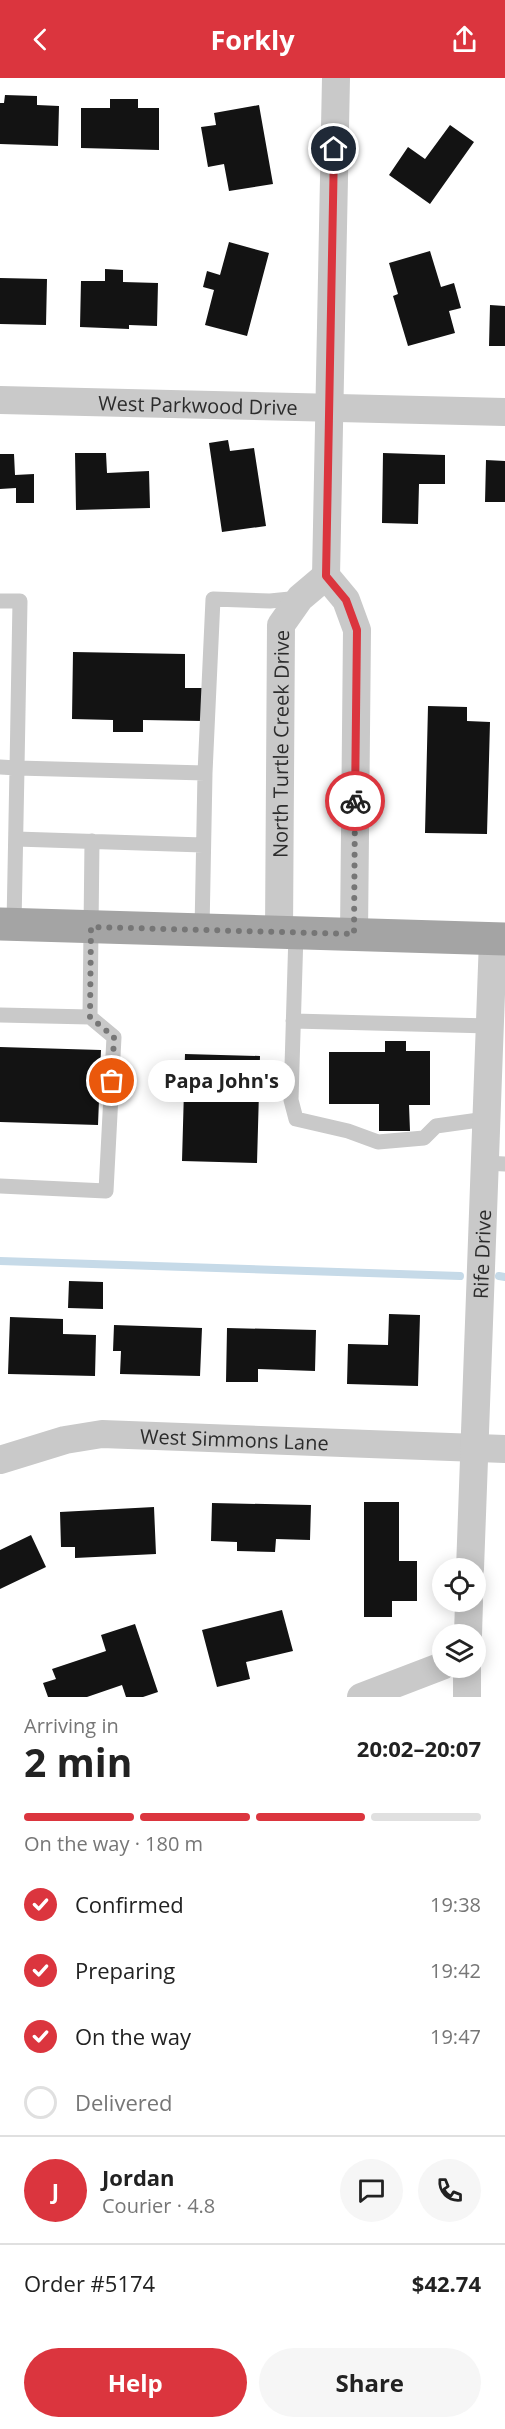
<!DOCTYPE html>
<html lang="en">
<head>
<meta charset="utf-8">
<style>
  body { margin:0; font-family:"Open Sans",sans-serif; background:#f6f6f6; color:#222; height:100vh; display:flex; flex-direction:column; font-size:22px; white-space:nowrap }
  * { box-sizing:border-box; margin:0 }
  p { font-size:20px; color:#767676 }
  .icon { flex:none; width:33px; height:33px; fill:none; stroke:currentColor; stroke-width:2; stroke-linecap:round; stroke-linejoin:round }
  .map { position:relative; height:1619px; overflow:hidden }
  .sheet { display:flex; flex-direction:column; background:#fff; flex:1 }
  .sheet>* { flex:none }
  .controls { position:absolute; left:432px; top:1480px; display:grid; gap:12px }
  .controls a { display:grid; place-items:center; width:54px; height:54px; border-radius:50%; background:#fff; box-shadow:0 3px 15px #0003; font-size:30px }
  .pin { position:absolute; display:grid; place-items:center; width:51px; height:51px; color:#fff; margin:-26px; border:3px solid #fff; border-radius:50%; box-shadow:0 2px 6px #0007 }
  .courier { position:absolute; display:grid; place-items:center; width:60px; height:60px; margin:-30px; border:4px solid #db353e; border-radius:50%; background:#fff; color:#222; box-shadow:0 2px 8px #0007 }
  .bubble { position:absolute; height:42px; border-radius:21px; background:#fff; box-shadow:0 3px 15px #0003; font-size:20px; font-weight:700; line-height:42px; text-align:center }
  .headline em { font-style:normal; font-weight:700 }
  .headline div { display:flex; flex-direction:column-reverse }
  .headline { display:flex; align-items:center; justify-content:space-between; height:102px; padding:0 24px }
  h1 { font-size:39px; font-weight:700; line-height:45px }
  .bar { display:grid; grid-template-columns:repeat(4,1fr); gap:9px 6px; align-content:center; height:72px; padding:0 24px }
  .bar i { height:8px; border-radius:4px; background:#e0e0e0 }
  .bar .current { background:#db353e }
  .bar p { grid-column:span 4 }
  .line { display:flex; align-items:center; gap:15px; padding:0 24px; border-top:2px solid #e0e0e0 }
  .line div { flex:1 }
  .round { display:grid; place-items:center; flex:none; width:63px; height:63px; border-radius:32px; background:#f6f6f6 }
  ol { padding:0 24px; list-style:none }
  li { display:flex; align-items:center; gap:18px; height:66px }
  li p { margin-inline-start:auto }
  li .icon { padding:6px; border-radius:50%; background:#db353e; color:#fff; stroke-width:4 }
  li:last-child { color:#767676 }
  li i { width:33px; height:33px; border:3px solid #e0e0e0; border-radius:50% }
  .cta { display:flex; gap:12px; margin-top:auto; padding:12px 24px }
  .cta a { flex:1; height:69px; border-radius:36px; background:#db353e; color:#fff; font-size:24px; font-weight:700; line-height:69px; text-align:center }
  .cta a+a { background:#f6f6f6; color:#222 }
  header { display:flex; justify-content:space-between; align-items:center; height:78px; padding:0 24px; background:#db353e; color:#fff; font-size:27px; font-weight:700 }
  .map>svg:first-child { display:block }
</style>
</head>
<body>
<header><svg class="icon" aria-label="back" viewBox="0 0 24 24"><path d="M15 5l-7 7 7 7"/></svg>Forkly<svg class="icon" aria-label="share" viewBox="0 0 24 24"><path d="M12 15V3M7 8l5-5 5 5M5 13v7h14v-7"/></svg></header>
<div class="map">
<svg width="505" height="1619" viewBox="0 0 505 1619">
  <rect width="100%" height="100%" fill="#fff"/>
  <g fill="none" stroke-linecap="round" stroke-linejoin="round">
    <path stroke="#c6dae8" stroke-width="8" d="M0 1183 460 1198
      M499 1198 505 1199"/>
  </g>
  <path fill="#131313" d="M5 17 37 18V27L59 28 58 68 0 66V25H4Z
    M110 21H138V30H159V72L81 70V30H110Z
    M259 27 273 106 229 113 224 86 208 89 201 49 216 47 214 35Z
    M450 47 474 64 430 126 389 97 408 69 425 81Z
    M229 164 269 175 247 258 205 247 214 212 203 209 207 193 220 197Z
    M430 173 441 209 454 205 461 230 449 233 455 255 408 268 393 218 398 216 389 185Z
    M105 191 123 192V204L158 205 157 248 129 247V251L80 249 81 203H105Z
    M0 200 47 201 46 247 0 246Z
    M490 227 505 228V268H489Z
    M228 362 230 373 254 370 266 448 222 454 209 365Z
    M75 375H106L107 395 149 393 150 430 76 432Z
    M383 375 445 377V406H419L418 446 382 445Z
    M0 376H14L15 397 34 396V425H16V410L0 411Z
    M486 382 505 383V424H485Z
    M73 574 185 576V610H202V643L143 642V654H113V642L72 641Z
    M428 628 467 629V643L490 644 487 756 425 755Z
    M385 963H406V973H430V1027H409L410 1053H379V1026H329V974H385Z
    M0 969 101 972 98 1047 0 1044Z
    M185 976 260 978 257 1085 182 1083Z
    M69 1203 103 1204V1231L68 1230Z
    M389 1236 420 1237 418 1308 347 1306 348 1266 388 1267Z
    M10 1239 63 1241V1256L96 1257 95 1298 8 1296Z
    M114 1247 202 1250 200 1298 120 1296 121 1273H113Z
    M227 1250 316 1252 315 1293 258 1291V1304H226Z
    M364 1424H399V1483H417V1523H392V1539H364Z
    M212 1425 311 1427 310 1462 276 1461 275 1474 237 1473V1464L211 1463Z
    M154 1429 156 1476 75 1480V1469H61L60 1434Z
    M31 1457 46 1489 0 1511V1472Z
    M282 1532 293 1573 246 1584 250 1601 217 1609 202 1552Z
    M135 1546 158 1614 143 1619H126L122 1607 87 1619H48L43 1605 56 1601 52 1591 106 1573 101 1557Z"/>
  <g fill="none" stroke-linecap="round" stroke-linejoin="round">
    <path stroke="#c9c9c9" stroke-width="15" d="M0 523H20L17 690 205 695 202 852
      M0 689 17 690 14 846
      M205 695 213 521 270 523 300 520
      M16 761 203 767
      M296 855 291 1022 296 1041 348 1053 378 1064 424 1060 436 1048 486 1041
      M0 937 90 939
      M293 943 490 948
      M485 1085 505 1086
      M0 1108 106 1113 114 959 90 939 92 763"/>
    <g stroke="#c9c9c9" stroke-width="28">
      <path d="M336 0 326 498 346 522 357 552 354 856"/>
      <path id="s1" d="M0 322 505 334"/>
      <path id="s2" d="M279 854 281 547 300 520 326 498"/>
      <path id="s3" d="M0 1382 65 1362 102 1356 505 1371"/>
      <path id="s4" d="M470 1491 493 861"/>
      <path d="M468 1557 469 1524"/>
      <path d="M467 1590V1619"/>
      <path d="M361 1619 442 1588"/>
    </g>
    <path stroke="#a4a4a4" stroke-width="33" d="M0 846 505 861"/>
  </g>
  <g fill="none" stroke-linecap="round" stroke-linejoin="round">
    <path stroke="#767676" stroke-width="6" stroke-dasharray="0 10.8" d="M112 1003 114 959 90 939 91 849 354 856 355 723"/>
    <path stroke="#db353e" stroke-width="8" d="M334 71 326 498 346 522 357 552 355 723"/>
  </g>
  <g text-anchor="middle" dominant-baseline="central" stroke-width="6" stroke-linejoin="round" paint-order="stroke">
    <g font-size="20" fill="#2c2c2c" stroke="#fff">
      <text stroke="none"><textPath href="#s1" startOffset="198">West Parkwood Drive</textPath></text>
      <text stroke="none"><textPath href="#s2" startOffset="188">North Turtle Creek Drive</textPath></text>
      <text stroke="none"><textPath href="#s4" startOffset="315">Rife Drive</textPath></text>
      <text stroke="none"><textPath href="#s3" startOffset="238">West Simmons Lane</textPath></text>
    </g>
  </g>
</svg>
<div class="controls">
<a><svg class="icon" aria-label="locate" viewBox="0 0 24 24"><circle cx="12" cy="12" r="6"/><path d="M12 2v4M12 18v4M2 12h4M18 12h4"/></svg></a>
<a><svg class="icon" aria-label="layers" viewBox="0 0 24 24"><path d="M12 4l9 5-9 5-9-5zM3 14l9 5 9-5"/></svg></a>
</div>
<div class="pin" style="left:112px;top:1003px;background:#ea580c"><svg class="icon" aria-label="bag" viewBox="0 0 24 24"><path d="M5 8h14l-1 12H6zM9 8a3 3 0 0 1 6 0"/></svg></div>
<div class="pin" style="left:334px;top:71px;background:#1f2937"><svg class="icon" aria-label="home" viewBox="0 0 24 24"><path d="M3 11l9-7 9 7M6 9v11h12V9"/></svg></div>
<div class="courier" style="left:355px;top:723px"><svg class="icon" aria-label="bike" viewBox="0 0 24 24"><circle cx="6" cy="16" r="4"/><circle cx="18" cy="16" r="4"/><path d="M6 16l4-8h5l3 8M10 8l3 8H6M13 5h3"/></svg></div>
<div class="bubble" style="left:148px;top:982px;width:147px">Papa John's</div>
</div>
<section class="sheet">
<div class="headline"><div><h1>2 min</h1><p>Arriving in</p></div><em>20:02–20:07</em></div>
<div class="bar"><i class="current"></i><i class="current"></i><i class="current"></i><i></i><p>On the way · 180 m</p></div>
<ol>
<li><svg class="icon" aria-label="check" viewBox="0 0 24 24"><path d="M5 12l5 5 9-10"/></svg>Confirmed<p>19:38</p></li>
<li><svg class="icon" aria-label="check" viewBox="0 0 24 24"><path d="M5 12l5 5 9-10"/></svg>Preparing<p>19:42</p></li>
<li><svg class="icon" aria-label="check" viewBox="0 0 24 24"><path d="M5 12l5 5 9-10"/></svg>On the way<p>19:47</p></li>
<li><i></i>Delivered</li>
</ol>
<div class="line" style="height:108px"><b class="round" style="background:#db353e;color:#fff">J</b><div><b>Jordan</b><p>Courier · 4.8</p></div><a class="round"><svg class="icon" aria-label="chat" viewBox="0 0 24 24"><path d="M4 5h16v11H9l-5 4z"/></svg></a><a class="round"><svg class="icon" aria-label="phone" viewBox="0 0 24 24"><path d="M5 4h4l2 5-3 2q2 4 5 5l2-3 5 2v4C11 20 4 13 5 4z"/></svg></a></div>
<div class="line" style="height:78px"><div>Order #5174</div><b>$42.74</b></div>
<div class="cta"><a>Help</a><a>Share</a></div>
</section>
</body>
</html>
